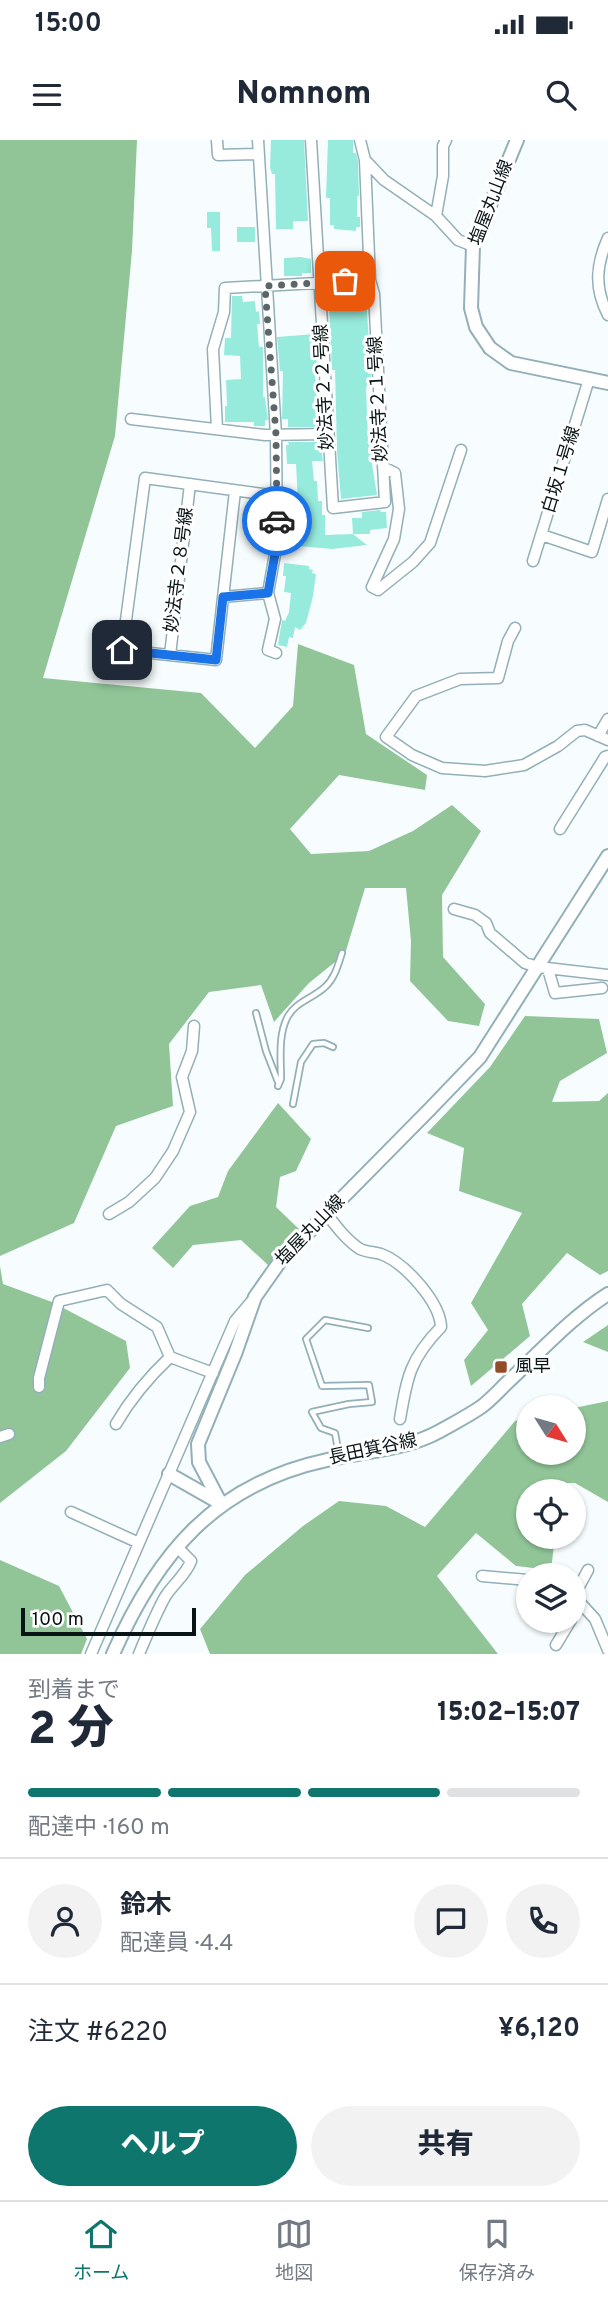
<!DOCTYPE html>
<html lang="ja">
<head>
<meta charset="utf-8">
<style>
  body { margin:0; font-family:Overpass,"Noto Sans JP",sans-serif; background:#f2f2f3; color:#1f2937; height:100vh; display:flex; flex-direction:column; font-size:26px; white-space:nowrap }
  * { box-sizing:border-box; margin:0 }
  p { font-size:23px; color:#747a83 }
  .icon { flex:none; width:38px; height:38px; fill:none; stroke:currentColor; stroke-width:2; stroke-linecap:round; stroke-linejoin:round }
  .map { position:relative; height:1514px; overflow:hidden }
  .sheet { display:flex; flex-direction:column; background:#fff; flex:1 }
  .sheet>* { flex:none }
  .needle { width:46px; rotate:127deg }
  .fabs { position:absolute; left:516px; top:1255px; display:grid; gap:14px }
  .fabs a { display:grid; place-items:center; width:70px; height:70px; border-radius:50%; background:#fff; box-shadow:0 2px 5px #0004; font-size:35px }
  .scale { position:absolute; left:21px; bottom:18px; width:175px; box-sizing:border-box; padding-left:7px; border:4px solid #091417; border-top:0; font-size:19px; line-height:24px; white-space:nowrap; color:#091417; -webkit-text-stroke:5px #fff; paint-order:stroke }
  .pin { position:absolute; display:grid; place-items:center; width:60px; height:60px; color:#fff; margin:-30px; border-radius:14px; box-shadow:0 4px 10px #0006 }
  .courier { position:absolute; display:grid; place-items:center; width:70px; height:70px; margin:-35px; border:5px solid #1a73e8; border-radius:50%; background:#fff; color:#222; box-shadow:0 2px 9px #0007 }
  .overview em { font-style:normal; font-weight:800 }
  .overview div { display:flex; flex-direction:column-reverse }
  .overview { display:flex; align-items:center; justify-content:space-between; height:119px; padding:0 28px }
  h1 { font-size:46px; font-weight:800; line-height:52px }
  .bar { display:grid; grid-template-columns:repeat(4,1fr); gap:10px 7px; align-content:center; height:84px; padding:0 28px }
  .bar i { height:9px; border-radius:5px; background:#e0e1e3 }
  .bar .selected { background:#0f766e }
  .bar p { grid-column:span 4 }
  .line { display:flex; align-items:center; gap:18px; padding:0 28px; border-top:2px solid #e0e1e3 }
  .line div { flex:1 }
  .round { display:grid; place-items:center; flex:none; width:74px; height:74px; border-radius:37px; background:#f2f2f3 }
  .primary-button { display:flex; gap:14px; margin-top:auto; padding:14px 28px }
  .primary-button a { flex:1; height:80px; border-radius:42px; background:#0f766e; color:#fff; font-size:28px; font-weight:800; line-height:80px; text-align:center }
  .primary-button a+a { background:#f2f2f3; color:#1f2937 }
  .status { display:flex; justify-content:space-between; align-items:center; height:49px; padding:0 35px; background:#fff; direction:ltr }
  .status svg { height:19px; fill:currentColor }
  header { display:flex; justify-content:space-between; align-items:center; height:91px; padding:0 28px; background:#fff; font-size:32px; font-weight:800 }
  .tab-bar { display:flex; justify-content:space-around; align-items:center; height:98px; border-top:2px solid #e0e1e3; background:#fff; font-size:19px; color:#747a83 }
  .tab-bar a { display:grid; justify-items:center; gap:4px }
  .tab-bar .selected { color:#0f766e }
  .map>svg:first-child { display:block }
</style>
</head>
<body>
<div class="status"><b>15:00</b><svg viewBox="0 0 49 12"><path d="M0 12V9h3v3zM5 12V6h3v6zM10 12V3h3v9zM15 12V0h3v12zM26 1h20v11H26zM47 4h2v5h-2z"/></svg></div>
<header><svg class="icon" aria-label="menu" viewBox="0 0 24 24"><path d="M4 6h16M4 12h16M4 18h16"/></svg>Nomnom<svg class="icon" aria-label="search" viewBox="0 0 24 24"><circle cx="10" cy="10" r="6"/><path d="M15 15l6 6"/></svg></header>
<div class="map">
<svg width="608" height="1514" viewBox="0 0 608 1514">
  <rect width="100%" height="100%" fill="#f7fdfe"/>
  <path fill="#91c598" d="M0 0H137L132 111 115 296 43 538 201 553 255 608 293 566 298 504 354 525 366 594 427 635 425 650 339 635 290 689 311 714 369 711 413 691 452 665 481 691 442 755 443 817 485 864 479 886 448 881 410 841 411 801 406 748H365L345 814 309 843 274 882 261 845 209 852 169 904 173 966 116 986 74 1083 0 1116Z
    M525 876 599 879 607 913 560 941 552 962 599 961 608 953V1131L600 1135 567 1113 522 1164 530 1196 471 1246 464 1220 488 1190 471 1163 522 1073 459 1051 464 1008 427 993 490 927Z
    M278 963 311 999 296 1031 280 1037 276 1067 300 1090 268 1125 241 1100 193 1105 173 1128 152 1108 190 1066 218 1057 228 1031Z
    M0 1126 3 1144 52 1162 126 1201 130 1228 66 1311 0 1363Z
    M608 1185V1212L583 1202Z
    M608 1261V1362L575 1343H536L539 1351H528V1396L555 1397 551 1430 516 1426 476 1393 437 1436 498 1514H210L200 1489 245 1435 303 1386 339 1361 386 1366 425 1387 515 1281 528 1278V1312H574V1268Z
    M0 1420 59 1446 87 1499 81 1514H0Z"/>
  <path fill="#97ebdd" d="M271 0H304L308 81H293V89H276L275 34H272L270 28Z
    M328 0H353V13H356L358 21 359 56H357V77H360V87H356V91L334 89V85H330V58H326Z
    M207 72H220V111H212L211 88H207Z
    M237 87H255V102H237Z
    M301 117 311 119V133H302V136H284V118Z
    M347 150V154H366L369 204H365L368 234H371V245H367L366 248 368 299 377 355 341 359 337 311 335 230H332L329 165 330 151Z
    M232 156H242L243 162 255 161 256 172 259 171 260 184H257L259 207H263V257H265L268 280H265V286H254V282H225V266H227L226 240 241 239 240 216 224 215 225 198H231Z
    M315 194 317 230 315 234 319 287H288V279H282L283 231H280L277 197Z
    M288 302H320L323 321H312L314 341H317L318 361H322V375H325V395L353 394 352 378H362V372L380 370 381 372H386L387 388 370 390V394H353L367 405 332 409 299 406 301 390 300 374 292 375 291 362H298L296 324H287L286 305H289Z
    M284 423 309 426V429L313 430 312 433 316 434 313 456 306 483 300 490 295 487 293 498 289 497 287 507 278 505 282 480 285 481 289 472 291 453 284 452 286 436H283Z"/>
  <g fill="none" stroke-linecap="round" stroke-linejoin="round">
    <g stroke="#93afb8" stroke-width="8">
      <path id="service" d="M256 873 266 911 278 942
        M278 946 281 939C281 920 278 896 287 878 295 862 312 859 325 847 335 838 338 825 342 813
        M293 964 301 922 313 904 324 903 333 907
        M339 1315 335 1293 321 1288 312 1272 349 1264 372 1262 369 1245 322 1246 306 1199 325 1180 368 1188"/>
    </g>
    <g stroke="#93afb8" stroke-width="13">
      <path id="minor" d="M217 0 218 15 259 14
        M311 0 333 368 385 362 374 154 370 140 365 20
        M360 0 365 20 384 40 436 76 458 100 473 106
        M436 76 443 36V6L446 0
        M608 98C596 125 594 148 608 175
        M131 279 265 295 327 294
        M217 289 213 209 224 172 225 148 370 140
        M383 327 395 333 399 369 394 399 372 447 378 450 413 422 430 403 461 310
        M235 351 216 520 122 510 145 338 277 356
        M542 395 592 412 608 359
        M533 421 589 239
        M268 453 275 479 268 510 276 513
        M223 457 268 453 277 403 276 295 258 0
        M515 488 508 501 498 538 460 539 416 556 386 597 412 615 442 628 485 631 524 625 558 606 577 591 585 590 608 600
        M170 515 190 344
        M598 596 608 579
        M560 689 605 617 608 616
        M454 769 475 775 486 783 490 793 525 823 538 827 608 835
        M548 829 555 853 602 848
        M326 1073C336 1086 346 1100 360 1109 366 1112 374 1112 381 1114 405 1123 440 1162 441 1187 410 1219 407 1237 400 1279
        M109 1074 129 1062 155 1038 173 1011 190 972 182 937 192 911 194 886
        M39 1247V1238L59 1161 107 1150 121 1164 157 1187 170 1217 213 1233
        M116 1284C131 1258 149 1237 170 1217
        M0 1297 9 1294
        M71 1372 139 1403
        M556 1435 558 1432
        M482 1436 528 1440
        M574 1456 595 1479 608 1510
        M574 1456 588 1430
        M556 1505 571 1480
        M91 1514 235 1181 251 1162
        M139 1514C147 1495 155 1475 165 1457 173 1444 186 1435 191 1421L177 1407"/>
    </g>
    <g stroke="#93afb8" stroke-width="16">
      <path id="tertiary" d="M517 0 473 106 471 168 476 187 490 208 511 223 608 243
        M169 1334 220 1363
        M221 1364 199 1322 198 1304 235 1214 255 1157 281 1120 430 969 480 917 608 716
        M113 1514C157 1414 215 1344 327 1320 365 1311 406 1310 440 1291 454 1283 468 1276 481 1267 492 1259 502 1247 512 1238 543 1209 572 1177 608 1154"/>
    </g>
    <use href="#service" stroke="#fff" stroke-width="4.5"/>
    <use href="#minor" stroke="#fff" stroke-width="10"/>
    <use href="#tertiary" stroke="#fff" stroke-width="12"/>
  </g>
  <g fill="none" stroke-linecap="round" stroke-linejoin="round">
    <path stroke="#5c6668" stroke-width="7" stroke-dasharray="0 12.6" d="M277 381 276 295 265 146 345 141"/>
    <path stroke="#1a73e8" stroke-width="9" d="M122 510 216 520 223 457 268 453 277 403V381"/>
  </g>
  <rect fill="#934c28" stroke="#fff" stroke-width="2.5" x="494" y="1220" width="14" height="14" rx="3.5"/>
  <g text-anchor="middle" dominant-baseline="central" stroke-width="6" stroke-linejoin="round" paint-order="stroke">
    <g font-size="18" fill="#091417" stroke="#fff">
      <text transform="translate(492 63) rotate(-69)">塩屋丸山線</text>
      <text transform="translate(325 247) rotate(-93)">妙法寺２２号線</text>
      <text transform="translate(379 259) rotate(-93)">妙法寺２１号線</text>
      <text transform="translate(562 330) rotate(-73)">白坂１号線</text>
      <text transform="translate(180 430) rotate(-83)">妙法寺２８号線</text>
      <text transform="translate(311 1091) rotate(-46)">塩屋丸山線</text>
      <text transform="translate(373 1310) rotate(-12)">長田箕谷線</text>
    </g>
    <g font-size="18" fill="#091417" stroke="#fff" text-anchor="start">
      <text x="515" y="1227">風早</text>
    </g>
  </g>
</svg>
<div class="fabs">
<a><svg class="needle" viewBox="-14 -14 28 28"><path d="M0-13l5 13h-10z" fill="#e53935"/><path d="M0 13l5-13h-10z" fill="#747a83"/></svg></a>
<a><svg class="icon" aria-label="locate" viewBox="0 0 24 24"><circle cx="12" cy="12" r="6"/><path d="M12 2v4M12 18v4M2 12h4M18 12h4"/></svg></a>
<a><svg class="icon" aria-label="layers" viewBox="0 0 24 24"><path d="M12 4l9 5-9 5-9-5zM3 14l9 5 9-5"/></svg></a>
</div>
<div class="scale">100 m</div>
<div class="pin" style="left:345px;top:141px;background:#ea580c"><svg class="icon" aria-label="bag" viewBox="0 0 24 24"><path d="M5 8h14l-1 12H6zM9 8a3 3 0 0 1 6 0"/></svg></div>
<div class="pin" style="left:122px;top:510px;background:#1f2937"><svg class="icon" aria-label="home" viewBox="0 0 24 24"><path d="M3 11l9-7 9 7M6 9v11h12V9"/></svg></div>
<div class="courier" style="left:277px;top:381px"><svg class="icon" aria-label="car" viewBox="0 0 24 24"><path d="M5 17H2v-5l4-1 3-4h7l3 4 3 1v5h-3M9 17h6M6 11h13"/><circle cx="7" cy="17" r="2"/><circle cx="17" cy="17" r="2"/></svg></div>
</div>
<section class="sheet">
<div class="overview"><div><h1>2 分</h1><p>到着まで</p></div><em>15:02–15:07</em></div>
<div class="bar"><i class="selected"></i><i class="selected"></i><i class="selected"></i><i></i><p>配達中 · 160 m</p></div>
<div class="line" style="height:126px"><a class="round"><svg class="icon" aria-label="person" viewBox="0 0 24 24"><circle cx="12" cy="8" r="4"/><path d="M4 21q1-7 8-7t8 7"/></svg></a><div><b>鈴木</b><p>配達員 · 4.4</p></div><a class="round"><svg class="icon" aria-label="chat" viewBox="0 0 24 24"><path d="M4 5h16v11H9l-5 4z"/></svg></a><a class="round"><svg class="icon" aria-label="phone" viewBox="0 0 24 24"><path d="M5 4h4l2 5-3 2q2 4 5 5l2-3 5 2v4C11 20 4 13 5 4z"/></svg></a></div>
<div class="line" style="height:91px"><div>注文 #6220</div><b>¥6,120</b></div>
<div class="primary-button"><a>ヘルプ</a><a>共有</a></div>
</section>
<nav class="tab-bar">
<a class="selected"><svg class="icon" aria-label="home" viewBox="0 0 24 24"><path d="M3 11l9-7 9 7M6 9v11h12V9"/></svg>ホーム</a>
<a><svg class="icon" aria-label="map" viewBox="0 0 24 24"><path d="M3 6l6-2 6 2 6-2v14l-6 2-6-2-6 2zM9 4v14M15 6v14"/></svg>地図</a>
<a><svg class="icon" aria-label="saved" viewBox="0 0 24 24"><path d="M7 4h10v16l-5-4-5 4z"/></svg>保存済み</a>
</nav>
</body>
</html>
